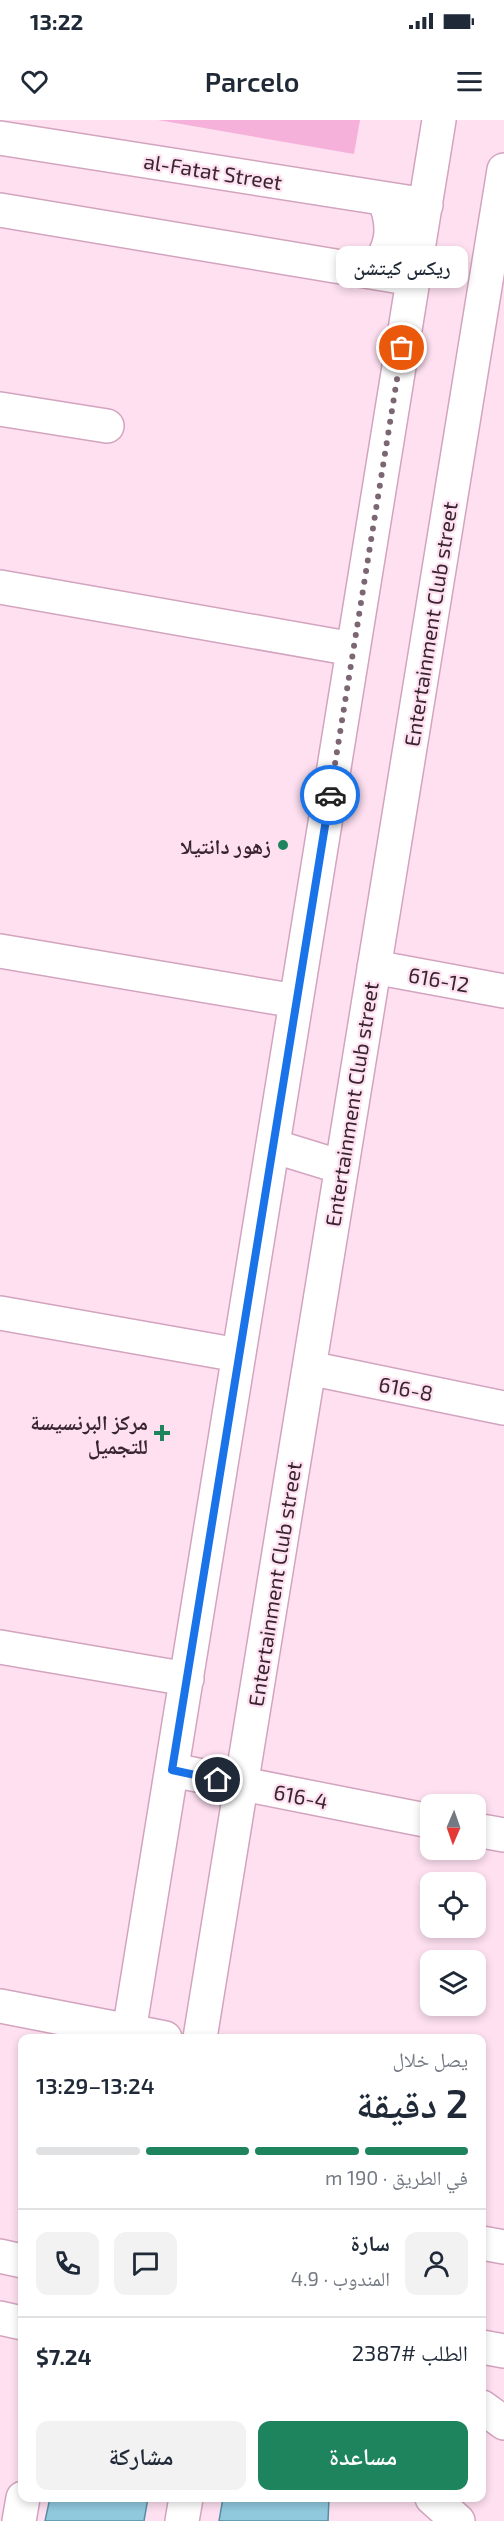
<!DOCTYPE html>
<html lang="ar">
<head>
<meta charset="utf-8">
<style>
  body { margin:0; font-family:"Exo 2","Noto Naskh Arabic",sans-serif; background:#f2f2f3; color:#1f2937; direction:rtl; height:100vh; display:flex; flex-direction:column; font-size:22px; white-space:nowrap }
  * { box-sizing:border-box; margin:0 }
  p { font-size:20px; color:#747a83 }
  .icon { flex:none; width:33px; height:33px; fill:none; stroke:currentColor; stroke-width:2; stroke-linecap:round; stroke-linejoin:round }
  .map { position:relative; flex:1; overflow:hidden; direction:ltr }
  .panel { position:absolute; left:18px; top:1914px; width:468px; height:468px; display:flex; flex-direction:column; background:#fff; border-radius:12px; box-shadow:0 3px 9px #0003; direction:rtl }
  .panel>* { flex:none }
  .needle { width:39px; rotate:182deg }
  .fabs { position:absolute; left:420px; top:1674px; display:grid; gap:12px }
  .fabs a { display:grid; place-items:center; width:66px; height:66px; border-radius:12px; background:#fff; box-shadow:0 3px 9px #0003; font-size:30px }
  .pin { position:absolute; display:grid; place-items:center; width:51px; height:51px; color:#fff; margin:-26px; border:3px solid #fff; border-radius:50%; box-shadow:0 2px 6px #0007 }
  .courier { position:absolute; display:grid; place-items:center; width:60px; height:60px; margin:-30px; border:4px solid #1a73e8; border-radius:50%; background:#fff; color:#222; box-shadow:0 2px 8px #0007 }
  .bubble { position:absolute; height:42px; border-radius:12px; background:#fff; box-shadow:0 3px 9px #0003; font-size:20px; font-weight:600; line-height:42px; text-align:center; direction:rtl }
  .overview em { font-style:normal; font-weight:600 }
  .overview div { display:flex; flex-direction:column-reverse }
  .overview { display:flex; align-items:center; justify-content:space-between; height:102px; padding:0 18px }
  h1 { font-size:39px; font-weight:600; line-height:45px }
  .bar { display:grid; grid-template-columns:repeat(4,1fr); gap:9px 6px; align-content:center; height:72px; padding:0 18px }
  .bar i { height:8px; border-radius:4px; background:#e0e1e3 }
  .bar .selected { background:#1e845e }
  .bar p { grid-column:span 4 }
  .line { display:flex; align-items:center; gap:15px; padding:0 18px; border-top:2px solid #e0e1e3 }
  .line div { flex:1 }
  .round { display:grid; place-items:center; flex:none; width:63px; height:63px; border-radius:12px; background:#f2f2f3 }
  .action { display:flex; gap:12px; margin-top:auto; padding:12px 18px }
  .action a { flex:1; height:69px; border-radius:12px; background:#1e845e; color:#fff; font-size:24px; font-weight:600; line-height:69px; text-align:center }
  .action a+a { background:#f2f2f3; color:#1f2937 }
  .status { display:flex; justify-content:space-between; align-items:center; height:42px; padding:0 30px; background:#fff; direction:ltr }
  .status svg { height:16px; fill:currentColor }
  header { display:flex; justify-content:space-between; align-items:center; height:78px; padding:0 18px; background:#fff; font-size:27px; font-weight:600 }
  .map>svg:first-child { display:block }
</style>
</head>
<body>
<div class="status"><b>13:22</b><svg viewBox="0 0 49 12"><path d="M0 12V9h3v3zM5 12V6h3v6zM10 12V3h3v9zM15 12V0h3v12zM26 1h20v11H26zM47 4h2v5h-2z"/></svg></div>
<header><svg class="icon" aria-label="menu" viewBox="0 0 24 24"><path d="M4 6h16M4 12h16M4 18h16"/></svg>Parcelo<svg class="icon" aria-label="heart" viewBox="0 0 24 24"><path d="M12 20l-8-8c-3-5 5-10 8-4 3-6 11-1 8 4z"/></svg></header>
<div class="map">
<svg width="504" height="2401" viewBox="0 0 504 2401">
  <rect width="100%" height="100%" fill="#fee0f1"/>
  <path fill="#f6b1da" d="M158 0H360L354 34Z"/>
  <path fill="#90c9de" stroke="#588fa4" stroke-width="1.5" d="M50 2378H148L144 2401H45Z
    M223 2378H329L328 2401H219Z"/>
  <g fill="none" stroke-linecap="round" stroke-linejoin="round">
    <g stroke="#d3a4bf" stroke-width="36">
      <path id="minor" d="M0 18 426 85
        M0 90 413 159
        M372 152C393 130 396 107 384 79
        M0 289 107 306
        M0 467 353 529
        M0 831 296 881
        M374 847 504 871
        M273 1026 341 1047
        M0 1193 238 1235
        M309 1248 504 1288
        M0 1527 187 1559
        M172 1650 430 1701
        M476 1710 504 1715
        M0 1886 165 1918
        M128 1918 439 0
        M200 1918 504 50
        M482 2123 504 2127
        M19 2401 23 2378
        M182 2401 186 2378"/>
    </g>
    <g stroke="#d3a4bf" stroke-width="36">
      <path id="major" d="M0 2136 22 2141
        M0 2198 22 2203
        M482 2227 504 2231
        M482 2287 504 2303
        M432 2378 458 2401"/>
    </g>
    <use href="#minor" stroke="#fff" stroke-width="33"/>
    <use href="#major" stroke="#fff" stroke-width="33"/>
  </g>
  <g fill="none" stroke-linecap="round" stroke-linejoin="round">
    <path stroke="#7d6674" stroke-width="6" stroke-dasharray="0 10.8" d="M330 675 402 228"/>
    <path stroke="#1a73e8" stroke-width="8" d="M218 1660 172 1650 330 675"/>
  </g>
  <g fill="#1e845e" stroke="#fee0f1" stroke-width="2">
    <circle cx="283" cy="725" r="6"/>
    <path d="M159 1304h6v6h6v6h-6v6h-6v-6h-6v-6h6z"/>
  </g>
  <g text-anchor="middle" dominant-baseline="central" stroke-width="4.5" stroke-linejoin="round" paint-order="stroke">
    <g font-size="21" fill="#382530" stroke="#fee0f1">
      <text transform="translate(213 51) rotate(9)">al-Fatat Street</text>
      <text transform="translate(430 504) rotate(-81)">Entertainment Club street</text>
      <text transform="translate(439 859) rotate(10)">616-12</text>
      <text transform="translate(351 984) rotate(-81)">Entertainment Club street</text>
      <text transform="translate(406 1268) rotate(11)">616-8</text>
      <text transform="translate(274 1464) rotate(-81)">Entertainment Club street</text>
      <text transform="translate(301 1676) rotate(11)">616-4</text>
    </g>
    <g font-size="21" font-weight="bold" fill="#382530" stroke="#fee0f1" text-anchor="end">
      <text x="271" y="725">زهور دانتيلا</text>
      <text x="148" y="1301">مركز البرنسيسة<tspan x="148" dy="24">للتجميل</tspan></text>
    </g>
  </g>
</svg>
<div class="fabs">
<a><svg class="needle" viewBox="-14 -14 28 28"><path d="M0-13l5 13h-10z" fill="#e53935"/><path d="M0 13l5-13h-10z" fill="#747a83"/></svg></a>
<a><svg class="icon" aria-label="locate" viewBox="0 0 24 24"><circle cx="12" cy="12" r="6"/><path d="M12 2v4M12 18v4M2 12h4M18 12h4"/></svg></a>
<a><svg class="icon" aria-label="layers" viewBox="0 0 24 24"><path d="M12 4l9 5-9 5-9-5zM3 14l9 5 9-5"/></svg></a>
</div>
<div class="pin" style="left:402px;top:228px;background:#ea580c"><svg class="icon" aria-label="bag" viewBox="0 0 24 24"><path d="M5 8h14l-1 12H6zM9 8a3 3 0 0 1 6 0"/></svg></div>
<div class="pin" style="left:218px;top:1660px;background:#1f2937"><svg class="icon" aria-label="home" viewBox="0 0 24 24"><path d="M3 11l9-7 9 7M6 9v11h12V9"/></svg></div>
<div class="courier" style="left:330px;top:675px"><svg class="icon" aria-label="car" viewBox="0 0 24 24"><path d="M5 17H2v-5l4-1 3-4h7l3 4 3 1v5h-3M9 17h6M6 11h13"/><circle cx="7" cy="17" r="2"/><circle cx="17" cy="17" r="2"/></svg></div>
<div class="bubble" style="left:336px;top:126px;width:132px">ريكس كيتشن</div>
<section class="panel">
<div class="overview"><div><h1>2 دقيقة</h1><p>يصل خلال</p></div><em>13:24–13:29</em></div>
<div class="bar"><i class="selected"></i><i class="selected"></i><i class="selected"></i><i></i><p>في الطريق · 190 m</p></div>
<div class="line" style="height:108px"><a class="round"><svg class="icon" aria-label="person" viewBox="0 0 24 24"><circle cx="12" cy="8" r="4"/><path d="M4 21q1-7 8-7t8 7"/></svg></a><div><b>سارة</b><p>المندوب · 4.9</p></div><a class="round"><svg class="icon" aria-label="chat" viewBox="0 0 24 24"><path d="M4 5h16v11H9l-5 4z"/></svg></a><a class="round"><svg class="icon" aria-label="phone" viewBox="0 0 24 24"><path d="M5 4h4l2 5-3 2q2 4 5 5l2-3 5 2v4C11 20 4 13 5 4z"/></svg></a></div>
<div class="line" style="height:78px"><div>الطلب #2387</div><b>$7.24</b></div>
<div class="action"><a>مساعدة</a><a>مشاركة</a></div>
</section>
</div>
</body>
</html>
